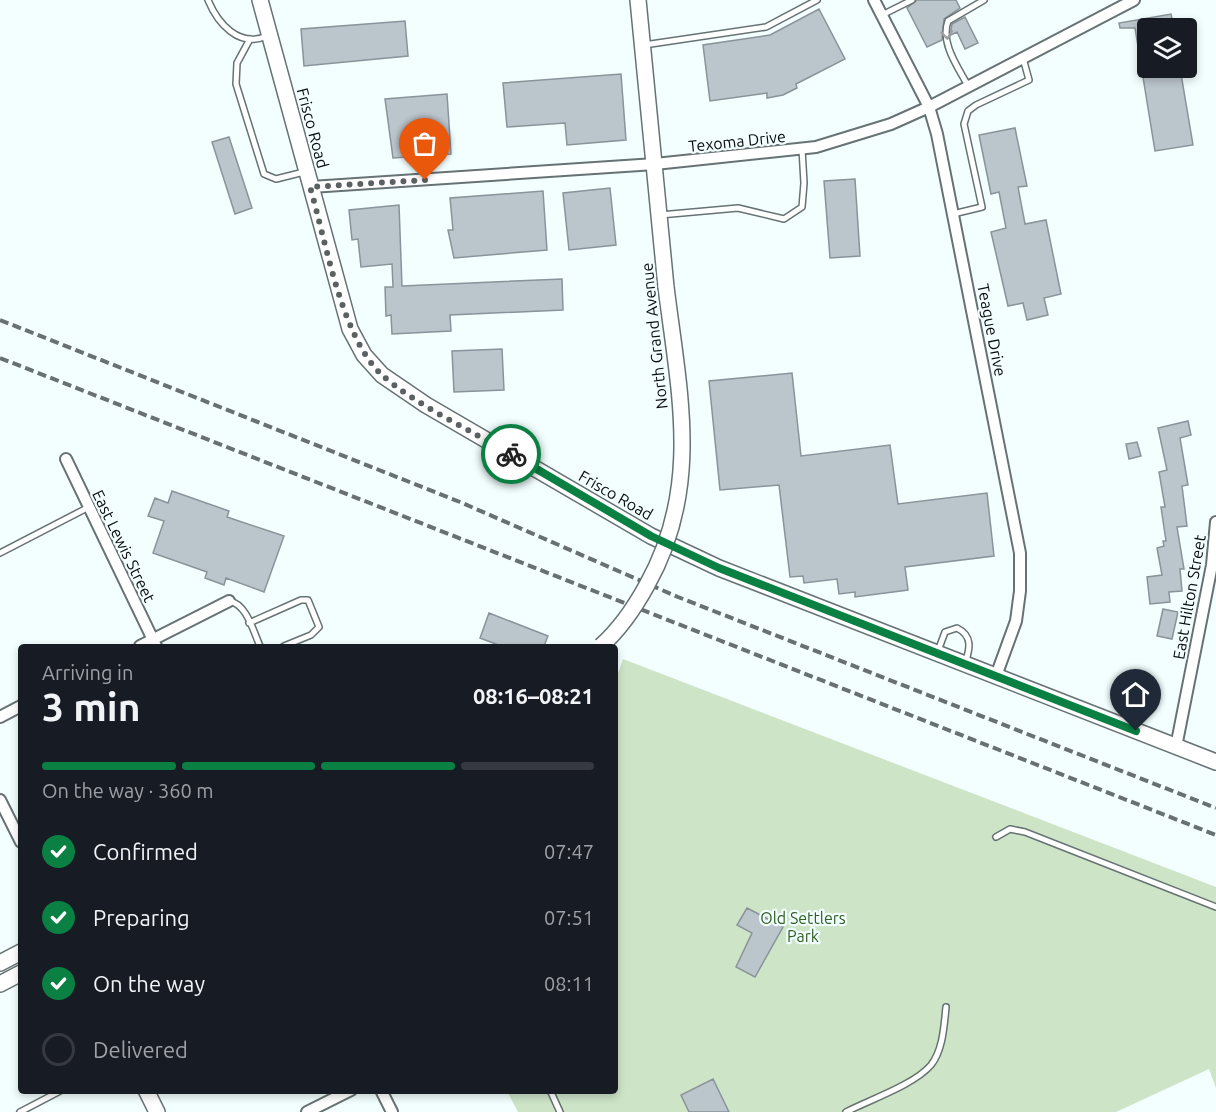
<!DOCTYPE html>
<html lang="en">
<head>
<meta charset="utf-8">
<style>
  body { margin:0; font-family:Ubuntu,sans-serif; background:#242831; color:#f1f3f6; height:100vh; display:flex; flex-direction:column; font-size:22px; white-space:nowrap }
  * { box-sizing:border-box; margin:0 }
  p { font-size:20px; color:#9ea1a6 }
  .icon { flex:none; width:33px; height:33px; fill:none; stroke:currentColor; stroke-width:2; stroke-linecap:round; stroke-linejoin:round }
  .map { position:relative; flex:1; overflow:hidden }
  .details { position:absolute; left:18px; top:644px; width:600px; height:450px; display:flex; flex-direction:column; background:#171b24; border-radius:6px; box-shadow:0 3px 9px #0003 }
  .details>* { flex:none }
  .controls { position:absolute; left:1137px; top:18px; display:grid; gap:12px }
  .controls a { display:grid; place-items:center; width:60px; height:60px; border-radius:6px; background:#171b24; box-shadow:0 3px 9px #0003; font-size:30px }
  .pin { position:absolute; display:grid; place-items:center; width:51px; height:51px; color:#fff; margin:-62px -26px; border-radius:50% 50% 50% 0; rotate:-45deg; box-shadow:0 0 6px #0007 }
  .pin .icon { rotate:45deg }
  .courier { position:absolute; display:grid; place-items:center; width:60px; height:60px; margin:-30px; border:4px solid #0b8043; border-radius:50%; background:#fff; color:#222; box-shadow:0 2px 8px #0007 }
  .head em { font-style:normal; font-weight:600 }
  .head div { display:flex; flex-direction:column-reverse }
  .head { display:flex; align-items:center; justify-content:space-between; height:102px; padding:0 24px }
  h1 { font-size:39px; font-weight:600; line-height:45px }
  .bar { display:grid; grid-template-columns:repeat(4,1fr); gap:9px 6px; align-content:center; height:72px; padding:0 24px }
  .bar i { height:8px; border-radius:4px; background:#363941 }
  .bar .on { background:#0b8043 }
  .bar p { grid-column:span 4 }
  ol { padding:0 24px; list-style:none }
  li { display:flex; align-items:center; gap:18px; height:66px }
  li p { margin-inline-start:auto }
  li .icon { padding:6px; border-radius:50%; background:#0b8043; color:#fff; stroke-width:4 }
  li:last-child { color:#9ea1a6 }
  li i { width:33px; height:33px; border:3px solid #363941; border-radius:50% }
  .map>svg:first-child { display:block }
</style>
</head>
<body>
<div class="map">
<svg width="1216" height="1112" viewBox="0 0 1216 1112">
  <rect width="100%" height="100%" fill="#f3feff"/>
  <path fill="#cde4c7" d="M623 659 1216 887V1088L1209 1069 1116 1112H518L507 1091 615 1090V682Z"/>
  <path fill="#bbc5cc" stroke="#899399" stroke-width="1.5" d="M917 0H956L960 8 944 19 942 40 927 47 907 8Z
    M819 9 845 59 796 84 797 88 783 95 767 98V93L710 101 703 45 770 35Z
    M1171 14 1174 28H1148V68H1180L1193 145 1155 151 1135 28H1120L1119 23Z
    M965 17 978 43 965 49 957 32 951 35V30L952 24Z
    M405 21 408 56 304 66 301 29Z
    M621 74 626 140 567 145 565 123 507 127 503 83Z
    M447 94 451 154 393 158 385 99Z
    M1015 128 1027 186 1018 187 1025 224 1046 220 1061 294 1044 298 1048 315 1027 320 1023 303 1008 306 991 232 1006 228 999 192 991 194 979 135Z
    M229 137 252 208 235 214 212 142Z
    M855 179 860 256 830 258 824 181Z
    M610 188 616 245 569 250 563 193Z
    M543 191 547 250 454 258 448 230H453L450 198Z
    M399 205 402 286 562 279 563 310 450 315 451 331 392 334 391 315 386 316 385 287H393L392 264 361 267 358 239 352 240 349 210Z
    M502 349 504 390 454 392 452 351Z
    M792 373 801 456 890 445 898 504 987 493 994 556 905 567 908 590 855 597V592L839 594 837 579 804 583 803 576 790 577 779 485 720 490 709 381Z
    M1188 421 1191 435 1180 438 1188 485 1182 486 1187 526 1177 527 1184 569H1180L1182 591 1169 592 1170 602 1150 604 1147 577 1162 575 1157 548 1164 546 1163 541H1166L1161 507H1165L1159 472 1167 470 1158 428Z
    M1137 442 1141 456 1129 459 1126 444Z
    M172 491 229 511 227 517 284 536 264 592 226 578 224 585 205 578 207 572 153 553 164 521 148 516 155 498 168 503Z
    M1163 609 1178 612 1172 639 1157 636Z
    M489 613 548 636 544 646H501L480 638Z
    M747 908 783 927 755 977 736 967 752 933 737 925Z
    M713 1079 729 1112H689L681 1095Z"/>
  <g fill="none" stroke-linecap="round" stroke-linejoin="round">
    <g stroke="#667273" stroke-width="8">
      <path id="lane" d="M208 0C218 24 239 48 267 36
        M882 15 912 0
        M250 39 237 63 236 84 264 174 276 179 304 172
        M644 45 766 27 817 0
        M968 86C958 67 940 43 948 21L984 0
        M953 214 982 207 964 124 968 111 976 105 1029 80 1023 58
        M660 215 738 208 784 219 802 207 804 183 802 149
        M0 553 89 507
        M229 601C247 604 253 631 260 646
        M249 623 301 600H308L319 627 311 635 284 646
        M938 651 945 632 957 628C973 636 970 649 965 663
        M996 837 1010 829 1025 832 1216 907
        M550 1090 560 1112
        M20 1112 62 1090
        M846 1112C869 1100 914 1085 931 1065 943 1050 944 1026 946 1007"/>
    </g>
    <g stroke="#667273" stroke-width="14">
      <path id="street" d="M874 0 929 107 937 134 1020 553V591L1016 621 996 676
        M311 187 655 164 816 147 891 124 929 107 1134 0
        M66 459 156 646
        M140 646 229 601
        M0 717 21 706
        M1176 747 1212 565 1216 522
        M0 800 21 842
        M381 1090 392 1112
        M307 1112 351 1090"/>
    </g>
    <g stroke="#667273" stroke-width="18">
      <path id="secondary" d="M260 0 350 329 364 355 382 375 426 405 651 536 719 568 1216 762
        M638 0 666 287
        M0 963 21 952
        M0 984 21 973
        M146 1090 157 1112"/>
    </g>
    <use href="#lane" stroke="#fff" stroke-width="5"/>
    <use href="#street" stroke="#fff" stroke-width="10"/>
    <use href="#secondary" stroke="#fff" stroke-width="15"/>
    <path stroke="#697071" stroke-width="4" stroke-dasharray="9 4.5" stroke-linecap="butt" d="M0 320 460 502 678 597 1216 808
      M0 358 1216 835"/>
    <g stroke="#667273" stroke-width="18" stroke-linecap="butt">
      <path id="secondary-bridge" d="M601 646C620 629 635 607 647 585 702 487 679 392 666 287"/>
    </g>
    <use href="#secondary-bridge" stroke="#fff" stroke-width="15"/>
  </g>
  <defs><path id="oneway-chevron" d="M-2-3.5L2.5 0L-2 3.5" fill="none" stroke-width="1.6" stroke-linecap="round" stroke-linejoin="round" transform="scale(1.5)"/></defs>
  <use stroke="#9d9e9f" href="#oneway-chevron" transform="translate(947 35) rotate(83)"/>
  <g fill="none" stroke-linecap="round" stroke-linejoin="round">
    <path stroke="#5b6162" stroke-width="6" stroke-dasharray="0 10.8" d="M425 180 310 187C326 241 341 337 382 375 413 403 473 432 511 454"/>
    <path stroke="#0b8043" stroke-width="8" d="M511 454 651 536 719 568 1136 731"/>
  </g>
  <g text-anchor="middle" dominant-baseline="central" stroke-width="4.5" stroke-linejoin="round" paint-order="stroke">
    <g font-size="16" fill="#090d0e" stroke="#f3feff">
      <text transform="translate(313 128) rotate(75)">Frisco Road</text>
      <text transform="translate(737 141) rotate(-6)">Texoma Drive</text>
      <text transform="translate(992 330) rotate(79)">Teague Drive</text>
      <text transform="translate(654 336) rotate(-96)">North Grand Avenue</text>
      <text transform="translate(616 495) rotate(30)">Frisco Road</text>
      <text transform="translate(124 546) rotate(64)">East Lewis Street</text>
      <text transform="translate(1189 597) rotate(-80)">East Hilton Street</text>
    </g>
    <g font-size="16" fill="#306024" stroke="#f3feff">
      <text x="803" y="918">Old Settlers<tspan x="803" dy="18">Park</tspan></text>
    </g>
  </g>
</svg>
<div class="controls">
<a><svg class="icon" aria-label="layers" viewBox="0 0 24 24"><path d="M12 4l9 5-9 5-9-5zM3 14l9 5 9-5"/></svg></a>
</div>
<div class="pin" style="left:425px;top:180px;background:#ea580c"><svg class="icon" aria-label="bag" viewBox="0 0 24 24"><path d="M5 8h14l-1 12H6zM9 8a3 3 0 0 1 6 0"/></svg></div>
<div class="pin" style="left:1136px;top:731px;background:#1f2937"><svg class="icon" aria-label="home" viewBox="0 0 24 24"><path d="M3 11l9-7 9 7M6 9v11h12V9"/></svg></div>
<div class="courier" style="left:511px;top:454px"><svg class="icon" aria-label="bike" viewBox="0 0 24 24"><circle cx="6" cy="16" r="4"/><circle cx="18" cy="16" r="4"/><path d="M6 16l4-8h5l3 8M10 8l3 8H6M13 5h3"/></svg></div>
<section class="details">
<div class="head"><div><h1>3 min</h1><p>Arriving in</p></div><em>08:16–08:21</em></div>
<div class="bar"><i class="on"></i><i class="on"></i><i class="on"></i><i></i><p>On the way · 360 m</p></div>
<ol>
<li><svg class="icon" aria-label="check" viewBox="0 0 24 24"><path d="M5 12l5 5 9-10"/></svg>Confirmed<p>07:47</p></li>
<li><svg class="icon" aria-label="check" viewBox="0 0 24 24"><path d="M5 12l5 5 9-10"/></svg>Preparing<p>07:51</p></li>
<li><svg class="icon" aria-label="check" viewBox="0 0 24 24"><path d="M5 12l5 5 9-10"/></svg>On the way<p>08:11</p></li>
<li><i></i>Delivered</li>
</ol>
</section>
</div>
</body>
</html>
